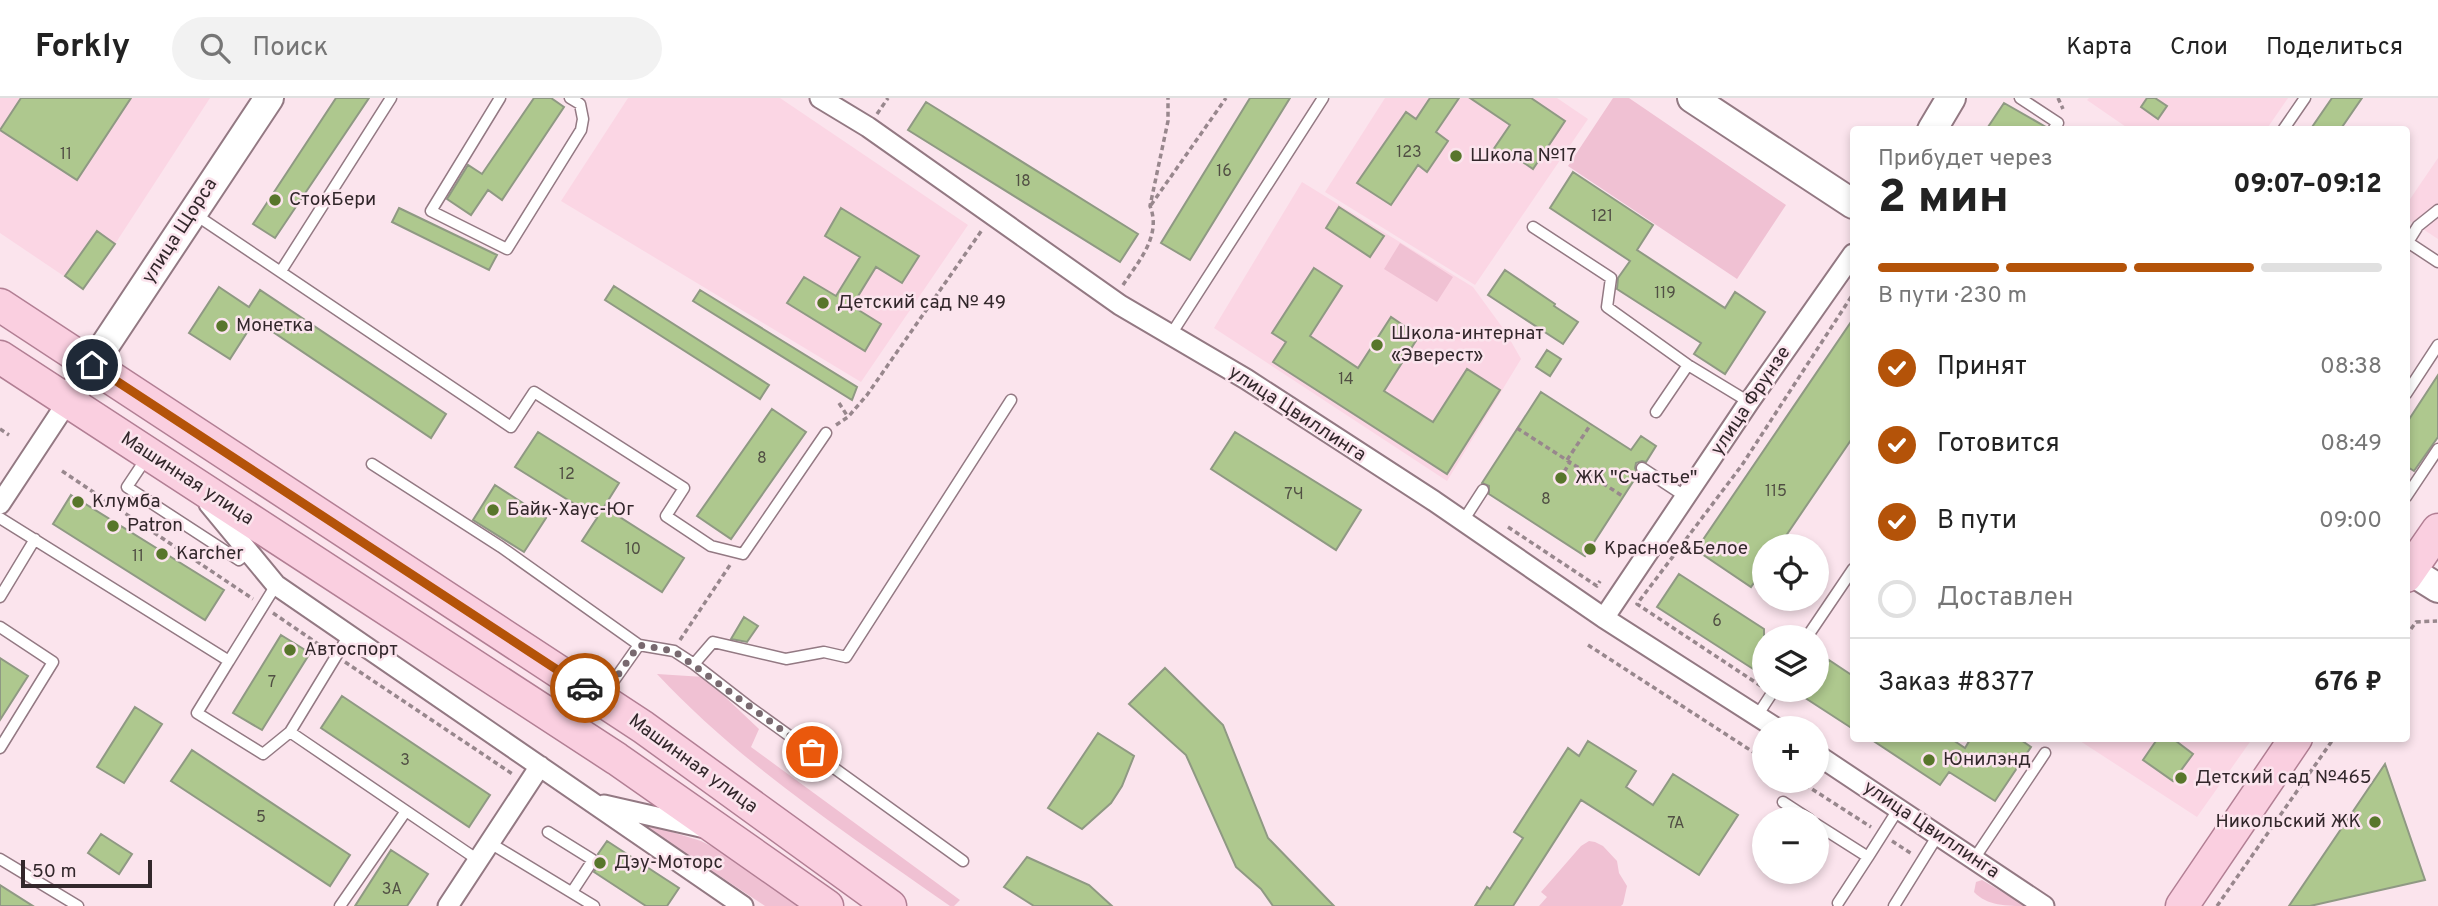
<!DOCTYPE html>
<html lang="ru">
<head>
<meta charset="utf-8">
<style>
  body { margin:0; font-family:Overpass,sans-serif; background:#f2f2f2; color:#222; height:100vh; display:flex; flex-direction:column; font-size:26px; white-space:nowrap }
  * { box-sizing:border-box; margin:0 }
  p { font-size:23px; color:#767676 }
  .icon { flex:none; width:38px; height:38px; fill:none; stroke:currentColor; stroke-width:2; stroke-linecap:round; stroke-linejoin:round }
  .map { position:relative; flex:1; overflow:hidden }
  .drawer { position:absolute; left:1850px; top:28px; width:560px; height:616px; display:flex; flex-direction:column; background:#fff; border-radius:7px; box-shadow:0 4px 10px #0003 }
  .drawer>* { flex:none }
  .buttons { position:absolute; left:1752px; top:436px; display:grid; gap:14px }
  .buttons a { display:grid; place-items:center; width:77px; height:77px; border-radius:50%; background:#fff; box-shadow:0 4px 10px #0003; font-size:35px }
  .scale { position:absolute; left:21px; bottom:18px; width:131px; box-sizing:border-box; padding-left:7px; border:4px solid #32272b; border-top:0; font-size:19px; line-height:24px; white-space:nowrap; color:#32272b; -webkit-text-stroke:5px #fbe4ed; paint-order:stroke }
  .pin { position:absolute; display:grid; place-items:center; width:60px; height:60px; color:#fff; margin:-30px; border:4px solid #fff; border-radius:50%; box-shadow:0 2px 7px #0007 }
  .courier { position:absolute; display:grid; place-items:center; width:70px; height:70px; margin:-35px; border:5px solid #b45309; border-radius:50%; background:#fff; color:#222; box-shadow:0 2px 9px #0007 }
  .summary em { font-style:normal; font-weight:800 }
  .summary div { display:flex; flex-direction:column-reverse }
  .summary { display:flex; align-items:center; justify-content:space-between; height:119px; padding:0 28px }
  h1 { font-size:46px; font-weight:800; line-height:52px }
  .bar { display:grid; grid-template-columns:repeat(4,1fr); gap:10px 7px; align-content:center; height:84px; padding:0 28px }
  .bar i { height:9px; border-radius:5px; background:#e0e0e0 }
  .bar .active { background:#b45309 }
  .bar p { grid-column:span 4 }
  .line { display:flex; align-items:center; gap:18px; padding:0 28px; border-top:2px solid #e0e0e0 }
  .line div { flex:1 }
  ol { padding:0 28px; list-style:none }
  li { display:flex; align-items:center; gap:21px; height:77px }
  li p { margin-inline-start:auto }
  li .icon { padding:7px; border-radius:50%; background:#b45309; color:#fff; stroke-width:4 }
  li:last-child { color:#767676 }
  li i { width:38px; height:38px; border:4px solid #e0e0e0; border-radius:50% }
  header { display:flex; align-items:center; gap:42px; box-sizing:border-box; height:98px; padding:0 35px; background:#fff; border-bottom:2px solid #e0e0e0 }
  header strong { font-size:33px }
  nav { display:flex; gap:38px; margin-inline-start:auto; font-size:24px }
  .search { width:490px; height:63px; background:#f2f2f2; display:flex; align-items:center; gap:18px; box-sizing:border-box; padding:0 24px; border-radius:38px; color:#767676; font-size:26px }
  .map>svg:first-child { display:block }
</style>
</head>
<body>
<header>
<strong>Forkly</strong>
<div class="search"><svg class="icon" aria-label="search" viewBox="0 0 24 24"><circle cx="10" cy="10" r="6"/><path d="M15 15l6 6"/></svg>Поиск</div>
<nav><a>Карта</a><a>Слои</a><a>Поделиться</a></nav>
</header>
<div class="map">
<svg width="2438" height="808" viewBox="0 0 2438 808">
  <rect width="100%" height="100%" fill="#fbe4ed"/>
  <path fill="#fbd6e4" d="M0 0H210L115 146 83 191 0 135Z
    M628 0H780L968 127 861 284 561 103Z
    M1385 0H1557L1588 21 1475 187 1325 94Z
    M2089 0H2288L2266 32 2129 31 2087 2Z
    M2438 60V141L2406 120V107Z
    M1302 84 1473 189 1505 233 1521 261 1447 383 1214 230Z
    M2077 641H2252L2197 719Z"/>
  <path fill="#f0c1d3" d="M1613 0H1629L1786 107 1737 181 1568 68Z
    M1400 145 1453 179 1437 204 1384 171Z
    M657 576 704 579 759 631 751 649 960 802 954 808H950C848 736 742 667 657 576Z
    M636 723 701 743 715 750 798 808H765Z
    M1589 743 1595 744 1603 748 1617 763 1619 775 1627 788 1623 806 1621 808H1539L1547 799 1541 794 1581 748Z
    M1982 782 2026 808C2007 808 1987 808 1974 794L1976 784Z"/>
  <path fill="#aec88e" stroke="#8f9983" stroke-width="2" d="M21 0H131L77 82 0 32Z
    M336 0H369L275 140 253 126Z
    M534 0H551L564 9 502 102 488 92 471 117 447 101 468 67 482 76Z
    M1250 0H1290L1190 162 1161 145Z
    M1430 0H1459L1436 34 1448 43 1427 74 1418 67 1391 107 1357 85 1406 14 1416 21Z
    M1470 0H1531L1565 23 1533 71 1511 56 1508 62 1493 52 1510 27Z
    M2147 0H2155L2167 8 2158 21 2141 9Z
    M2332 0H2362L2340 32H2310Z
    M926 4 1138 136 1120 164 908 32Z
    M2004 5 2046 29V32H1986Z
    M1573 74 1653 127 1637 152 1725 210 1735 194 1765 214 1725 276 1694 256 1701 245 1617 191 1618 180 1630 163 1550 110Z
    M1339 109 1384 138 1370 159 1326 130Z
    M399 110 497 157 489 172 392 124Z
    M841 110 919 158 902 185 876 169 852 208 881 226 865 253 787 205 804 179 836 198 860 159 825 138Z
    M97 133 115 146 83 191 65 178Z
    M1314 170 1342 188 1310 238 1358 270 1391 219 1419 238 1384 293 1433 324 1467 271 1500 292 1447 376 1273 264 1286 244 1272 235Z
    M1505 172 1555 206 1554 208 1578 224 1563 246 1488 197Z
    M614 188 769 287 760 301 605 202Z
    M219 189 249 209 260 192 446 316 431 340 255 222 230 261 189 235Z
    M700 192 857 289 852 302 693 203Z
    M1853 221V339L1779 448H1764V470L1751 489 1696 452Z
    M1547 252 1561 261 1550 278 1536 269Z
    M2438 277V339L2414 373 2406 368V326Z
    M1541 294 1631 352 1641 338 1656 348 1646 364 1642 363 1636 365 1635 370 1638 376 1585 458 1489 396V388L1482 385Z
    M772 311 806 334 731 441 697 418Z
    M538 334 619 385 604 409 684 460 662 494 582 443 597 420 515 369Z
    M1235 334 1361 412 1336 452 1211 371Z
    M495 387 546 420 524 454 473 422Z
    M71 397 224 492 205 522 53 426Z
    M1679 476 1764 531V578L1657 509Z
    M744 519 758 528 747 544 731 541Z
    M281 537 310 555 262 632 233 615Z
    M0 560 28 578 0 622Z
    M1829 562 1853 578V631L1793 592H1816V580Z
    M1165 570 1223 627 1268 740 1334 808H1273L1261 791 1236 769 1186 657 1129 606Z
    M342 598 490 697 469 729 321 630Z
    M135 609 162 626 124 685 97 669Z
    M1098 635 1134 658 1122 688 1111 705 1082 731 1048 710Z
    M1869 640H1950L1965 650 1971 640H2018L2031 649 1995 703 1949 674 1940 687Z
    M2158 640H2172L2193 656 2173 683 2143 662Z
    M1588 643 1636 673 1626 689 1653 707 1673 676 1738 717 1699 777 1581 702 1513 808H1475L1487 789 1490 791 1523 740 1514 734 1568 650 1579 658Z
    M192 652 350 757 330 788 171 683Z
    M2385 666 2425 782 2310 808H2289Z
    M101 736 132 756 119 776 88 755Z
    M607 743 679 790 667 808H646L594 774 600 763 598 756Z
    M391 752 428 776 407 808H355Z
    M1027 759 1089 787 1112 808H1034L1004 789Z
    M0 787 33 808H0Z"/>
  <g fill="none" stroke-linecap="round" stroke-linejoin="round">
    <g stroke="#937983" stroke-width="13">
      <path id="lane" d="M500 0 431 113 507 151 581 32 583 21 580 6 570 0
        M2020 0 2058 25 2053 32
        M2283 32 2305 0
        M196 117 511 329 534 294 684 390 666 418 711 448 743 456 826 335
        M1533 129 1611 180 1607 209 1688 267 1749 304
        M2406 143 2438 164
        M2408 144 2418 128 2438 112
        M281 173 391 0
        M1170 238 1323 0
        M2406 296 2438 247
        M1656 314 1688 267
        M147 359 127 389 239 462 250 453
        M372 366 501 449 639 547 674 553 694 566 748 608 963 763
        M1642 370 1686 399
        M2406 399 2438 351
        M0 420 229 563 276 487
        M1463 423 1483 392
        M0 499 35 441
        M0 529 53 564 0 650
        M1807 539 1853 471
        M229 563 197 615 263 656 290 634 478 762
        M694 566 713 544 786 561 824 554 846 559 1011 302
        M603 598 639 547
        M1757 618 1774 592
        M290 634 349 537
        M1783 704 1809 721
        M1816 726 1868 759 1899 710
        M548 734 593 762 572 794
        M490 745 594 808
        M0 761 78 808
        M1974 761 2045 655
        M1838 805 1868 759
        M340 808 406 713
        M1894 808 1938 737"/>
    </g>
    <g stroke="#937983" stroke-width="23">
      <path id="street" d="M820 0 868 29 1120 207 1246 281 1434 403 1604 520 1776 630
        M0 406 68 303
        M209 406 276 487 743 808
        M1604 520 1749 304 1853 156
        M1816 656 2044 808
        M604 707 705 730
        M448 808 540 668"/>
    </g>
    <g stroke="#937983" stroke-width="32">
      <path id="secondary" d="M1692 0 1853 106
        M1932 32 1951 0
        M68 303 269 0
        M2406 470 2438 490"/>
    </g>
    <g stroke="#b27f94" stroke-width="35">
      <path id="primary" d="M0 207 643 629 890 808
        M0 259 617 661 827 808
        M2406 478 2438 432
        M2182 808 2296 640"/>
    </g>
    <path stroke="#98878d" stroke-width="3.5" stroke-dasharray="5 3.5" stroke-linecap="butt" d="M2058 0 2063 11
      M877 16 888 0
      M1151 107 1226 0
      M1123 187C1138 164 1162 138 1150 108L1168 23V0
      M839 305 848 319
      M836 327 848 319 867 297 982 132
      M1517 330 1624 399
      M0 331 9 337
      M1567 362 1591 326
      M62 373 253 501
      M1560 381 1570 364
      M1508 429 1597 488 1600 483
      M273 515 327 552
      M2406 538 2416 524 2437 523
      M680 542 730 467
      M1588 547 1764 661
      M345 564 514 677
      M1761 588 1637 506 1742 367 1853 196
      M1798 682 1871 729
      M1892 743 1912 756
      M2217 808 2334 640"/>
    <use href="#lane" stroke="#fff" stroke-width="10"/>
    <use href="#street" stroke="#fff" stroke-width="19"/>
    <use href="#secondary" stroke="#fff" stroke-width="28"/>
    <use href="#primary" stroke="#facfe0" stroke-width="32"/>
  </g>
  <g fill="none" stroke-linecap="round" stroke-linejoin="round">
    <path stroke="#78696f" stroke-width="7" stroke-dasharray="0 12.6" d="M585 590 601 601 639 547 674 553 812 654"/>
    <path stroke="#b45309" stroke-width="9" d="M92 267 585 590"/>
  </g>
  <g fill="#58762b" stroke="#fbe4ed" stroke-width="2.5">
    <circle cx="1456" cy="58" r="7"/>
    <circle cx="275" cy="102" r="7"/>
    <circle cx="823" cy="205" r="7"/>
    <circle cx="222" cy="228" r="7"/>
    <circle cx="1377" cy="247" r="7"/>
    <circle cx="1561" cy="380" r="7"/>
    <circle cx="78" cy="404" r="7"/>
    <circle cx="493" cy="412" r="7"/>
    <circle cx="113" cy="428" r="7"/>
    <circle cx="1590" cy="451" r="7"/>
    <circle cx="162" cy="456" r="7"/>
    <circle cx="290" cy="552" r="7"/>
    <circle cx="1929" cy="662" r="7"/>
    <circle cx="2181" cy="680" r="7"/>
    <circle cx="2375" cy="724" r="7"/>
    <circle cx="600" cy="765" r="7"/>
  </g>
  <g text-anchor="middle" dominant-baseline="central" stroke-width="5" stroke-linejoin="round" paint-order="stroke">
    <g font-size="16" fill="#514f44">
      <text x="1409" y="55">123</text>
      <text x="66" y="57">11</text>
      <text x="1224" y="74">16</text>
      <text x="1023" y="84">18</text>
      <text x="1602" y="119">121</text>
      <text x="1665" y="196">119</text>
      <text x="1346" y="282">14</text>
      <text x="762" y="361">8</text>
      <text x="567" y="377">12</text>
      <text x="1776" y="394">115</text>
      <text x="1294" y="397">7Ч</text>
      <text x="1546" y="402">8</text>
      <text x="633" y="452">10</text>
      <text x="138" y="459">11</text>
      <text x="1717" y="524">6</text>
      <text x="272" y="585">7</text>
      <text x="405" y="663">3</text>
      <text x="261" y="720">5</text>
      <text x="1676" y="726">7А</text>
      <text x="392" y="792">3А</text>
    </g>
    <g font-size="19" fill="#32272b" stroke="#fbe4ed" text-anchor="start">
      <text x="1470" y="58">Школа №17</text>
      <text x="289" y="102">СтокБери</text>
      <text x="837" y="205">Детский сад № 49</text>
      <text x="236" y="228">Монетка</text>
      <text x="1391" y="236">Школа-интернат<tspan x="1391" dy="22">«Эверест»</tspan></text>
      <text x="1575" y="380">ЖК "Счастье"</text>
      <text x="92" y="404">Клумба</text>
      <text x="507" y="412">Байк-Хаус-Юг</text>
      <text x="127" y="428">Patron</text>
      <text x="1604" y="451">Красное&amp;Белое</text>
      <text x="176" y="456">Karcher</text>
      <text x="304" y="552">Автоспорт</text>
      <text x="1943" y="662">Юнилэнд</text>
      <text x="2195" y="680">Детский сад №465</text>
      <text x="2361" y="724" text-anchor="end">Никольский ЖК</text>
      <text x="614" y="765">Дэу-Моторс</text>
    </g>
    <g font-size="19" fill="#32272b" stroke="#fbe4ed">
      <text transform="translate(180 133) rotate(-57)">улица Щорса</text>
      <text transform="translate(1751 303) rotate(-56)">улица Фрунзе</text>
      <text transform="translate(1297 316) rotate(33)">улица Цвиллинга</text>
      <text transform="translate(187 381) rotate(33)">Машинная улица</text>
      <text transform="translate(693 666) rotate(36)">Машинная улица</text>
      <text transform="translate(1931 732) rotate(34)">улица Цвиллинга</text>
    </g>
  </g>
</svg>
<div class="buttons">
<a><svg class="icon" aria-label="locate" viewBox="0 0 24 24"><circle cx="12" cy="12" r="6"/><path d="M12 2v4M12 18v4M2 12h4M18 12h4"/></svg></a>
<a><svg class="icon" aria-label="layers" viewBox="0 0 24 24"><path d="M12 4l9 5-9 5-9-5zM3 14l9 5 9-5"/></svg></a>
<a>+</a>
<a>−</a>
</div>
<div class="scale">50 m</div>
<div class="pin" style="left:812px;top:654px;background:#ea580c"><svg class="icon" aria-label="bag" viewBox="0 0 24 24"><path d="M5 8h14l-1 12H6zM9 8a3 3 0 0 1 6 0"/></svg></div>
<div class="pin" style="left:92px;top:267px;background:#1f2937"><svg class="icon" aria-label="home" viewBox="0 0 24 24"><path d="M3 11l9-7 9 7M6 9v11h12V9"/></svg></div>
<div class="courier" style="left:585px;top:590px"><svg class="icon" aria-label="car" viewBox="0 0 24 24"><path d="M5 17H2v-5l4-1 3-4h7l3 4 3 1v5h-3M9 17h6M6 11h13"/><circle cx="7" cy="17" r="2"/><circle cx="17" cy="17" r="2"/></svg></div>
<section class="drawer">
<div class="summary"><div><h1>2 мин</h1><p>Прибудет через</p></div><em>09:07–09:12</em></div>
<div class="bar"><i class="active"></i><i class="active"></i><i class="active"></i><i></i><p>В пути · 230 m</p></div>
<ol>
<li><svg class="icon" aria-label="check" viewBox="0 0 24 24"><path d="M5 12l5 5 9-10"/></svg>Принят<p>08:38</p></li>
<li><svg class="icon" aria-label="check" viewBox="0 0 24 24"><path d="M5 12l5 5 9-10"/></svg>Готовится<p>08:49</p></li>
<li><svg class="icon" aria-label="check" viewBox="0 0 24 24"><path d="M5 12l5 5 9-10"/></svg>В пути<p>09:00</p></li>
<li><i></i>Доставлен</li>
</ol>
<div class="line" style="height:91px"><div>Заказ #8377</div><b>676 ₽</b></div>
</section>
</div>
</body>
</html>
